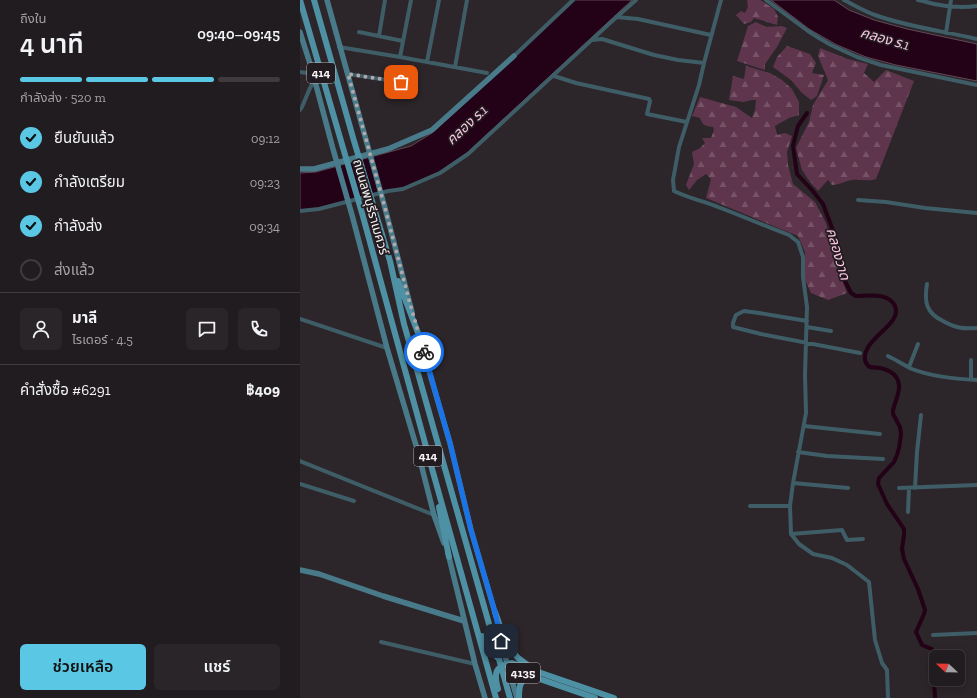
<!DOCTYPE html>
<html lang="th">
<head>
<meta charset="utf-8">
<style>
  body { margin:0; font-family:"Zilla Slab","Noto Sans Thai",serif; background:#292528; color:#f1f3f6; height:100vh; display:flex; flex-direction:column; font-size:15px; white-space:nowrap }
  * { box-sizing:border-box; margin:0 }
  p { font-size:13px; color:#a2a1a4 }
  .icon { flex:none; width:22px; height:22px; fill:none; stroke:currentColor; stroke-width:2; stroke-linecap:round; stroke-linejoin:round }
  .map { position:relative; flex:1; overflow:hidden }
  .details { display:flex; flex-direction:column; background:#211c1f; width:300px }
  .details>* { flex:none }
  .needle { width:26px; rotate:292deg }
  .controls { position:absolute; left:629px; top:650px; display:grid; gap:8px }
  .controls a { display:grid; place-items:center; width:36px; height:36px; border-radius:6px; background:#211c1f; box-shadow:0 2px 10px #0003,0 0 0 1px #3e3a3d; font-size:20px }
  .pin { position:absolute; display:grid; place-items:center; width:34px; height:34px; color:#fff; margin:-17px; border-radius:8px; box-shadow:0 2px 6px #0006 }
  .courier { position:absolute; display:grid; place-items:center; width:40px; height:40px; margin:-20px; border:3px solid #1a73e8; border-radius:50%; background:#fff; color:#222; box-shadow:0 1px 5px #0007 }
  .summary em { font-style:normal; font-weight:600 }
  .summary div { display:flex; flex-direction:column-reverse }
  .summary { display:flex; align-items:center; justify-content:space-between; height:68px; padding:0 20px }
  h1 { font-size:26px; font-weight:600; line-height:30px }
  .bar { display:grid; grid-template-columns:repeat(4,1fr); gap:6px 4px; align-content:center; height:48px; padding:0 20px }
  .bar i { height:5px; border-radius:3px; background:#3e3a3d }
  .bar .on { background:#5ac8e5 }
  .bar p { grid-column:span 4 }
  .line { display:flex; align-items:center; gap:10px; padding:0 20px; border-top:1px solid #3e3a3d }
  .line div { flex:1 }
  .round { display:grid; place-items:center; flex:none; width:42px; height:42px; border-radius:6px; background:#292528 }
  ol { padding:0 20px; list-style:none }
  li { display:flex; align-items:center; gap:12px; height:44px }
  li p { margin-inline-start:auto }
  li .icon { padding:4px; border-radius:50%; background:#5ac8e5; color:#111; stroke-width:4 }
  li:last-child { color:#a2a1a4 }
  li i { width:22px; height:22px; border:2px solid #3e3a3d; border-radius:50% }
  .action { display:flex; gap:8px; margin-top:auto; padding:8px 20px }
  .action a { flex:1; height:46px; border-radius:6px; background:#5ac8e5; color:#111; font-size:16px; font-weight:600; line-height:46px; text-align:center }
  .action a+a { background:#292528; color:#f1f3f6 }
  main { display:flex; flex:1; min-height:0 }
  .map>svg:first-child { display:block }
</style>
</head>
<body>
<main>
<section class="details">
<div class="summary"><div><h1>4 นาที</h1><p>ถึงใน</p></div><em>09:40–09:45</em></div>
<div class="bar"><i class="on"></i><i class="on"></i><i class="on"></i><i></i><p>กำลังส่ง · 520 m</p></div>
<ol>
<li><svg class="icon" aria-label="check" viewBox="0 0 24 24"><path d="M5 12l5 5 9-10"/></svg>ยืนยันแล้ว<p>09:12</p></li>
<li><svg class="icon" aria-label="check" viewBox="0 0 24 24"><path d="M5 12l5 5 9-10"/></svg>กำลังเตรียม<p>09:23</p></li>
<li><svg class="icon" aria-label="check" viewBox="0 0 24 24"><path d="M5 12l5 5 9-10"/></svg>กำลังส่ง<p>09:34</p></li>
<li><i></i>ส่งแล้ว</li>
</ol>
<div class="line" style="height:72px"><a class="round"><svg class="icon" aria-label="person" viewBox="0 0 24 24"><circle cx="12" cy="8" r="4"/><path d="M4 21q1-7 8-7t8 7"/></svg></a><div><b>มาลี</b><p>ไรเดอร์ · 4.5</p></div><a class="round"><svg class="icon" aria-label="chat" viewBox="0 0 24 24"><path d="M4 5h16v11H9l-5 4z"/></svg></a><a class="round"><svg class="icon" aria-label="phone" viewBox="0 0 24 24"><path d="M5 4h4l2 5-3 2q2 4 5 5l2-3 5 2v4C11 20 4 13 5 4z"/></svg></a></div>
<div class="line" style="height:52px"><div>คำสั่งซื้อ #6291</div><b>฿409</b></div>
<div class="action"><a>ช่วยเหลือ</a><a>แชร์</a></div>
</section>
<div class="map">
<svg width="677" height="698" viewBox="0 0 677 698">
  <defs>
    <pattern id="forest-firs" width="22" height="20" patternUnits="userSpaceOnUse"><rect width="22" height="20" fill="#5f354d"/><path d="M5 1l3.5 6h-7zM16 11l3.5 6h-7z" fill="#775367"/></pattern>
  </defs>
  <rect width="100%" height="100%" fill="#2c2529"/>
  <path fill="url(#forest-firs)" d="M447 0H460L462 1 474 9 478 17 477 25 454 18 451 22 444 24 436 15 441 11 445 13 448 7Z
    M456 22 466 27 482 26 487 28 477 47 465 64V70L437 61 448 26Z
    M487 46 510 54 516 63 512 73 524 75 517 96 511 100 502 93 491 80 473 67 477 57Z
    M520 48 548 59 568 64 564 73 574 82 586 70 614 81 576 179C567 182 560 179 552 180 545 181 539 185 532 185L528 180 518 191 508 179 502 170 496 148 509 122 513 105 528 80 518 56Z
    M446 66 470 73 482 80 492 89 499 102V115L489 118 475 126 477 135 485 133 492 136 487 152 488 165 493 184 515 202 526 223 538 270 547 293 528 300 511 293 505 280V252L498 236 406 198 411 179 406 174 397 180 389 190 386 185 394 164 392 152 400 148 405 143 402 138H411L414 130 413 127C404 126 403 125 400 118L392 116 400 97 436 107 452 118 455 110 456 100H452L443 102 429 100 433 76 444 79Z"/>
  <path fill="#230116" stroke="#624958" d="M275 0H332L166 154 139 172 105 187 19 208 0 210V173L16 172 111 146 132 133Z
    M471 0H534L549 10 574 20 607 29 677 44V81L596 65 566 57 537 45 509 29Z"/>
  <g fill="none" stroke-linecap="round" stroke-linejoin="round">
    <path stroke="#230116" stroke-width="4" d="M507 113 498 126 493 146 497 174 512 190 523 204 535 236 542 262 543 277 551 293 556 296C568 296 588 292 595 306 603 325 562 338 565 360 566 363 567 366 570 367 573 368 577 367 580 368 589 370 598 375 599 385 600 394 594 403 593 411V414L600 427 601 434 599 448 597 455 594 462 579 478 578 484 587 504 604 529V535L602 549 604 559 618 589 625 610 624 614 616 632 622 645 632 649 635 698"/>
    <path stroke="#3e5d66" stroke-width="4" d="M421 0 404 63 399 85 379 147 373 180 374 191C388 198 403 201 418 207 442 216 465 226 489 235L498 242 503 257V277L507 307 505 375 506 413 493 483 490 506 491 534 499 544 513 554 532 558 547 565 569 582 575 640 582 663 587 670 588 698
      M466 0 508 31 519 38 531 45 557 57 581 65 677 85
      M544 0C554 5 564 11 575 15 608 27 643 31 677 39
      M618 0C624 1 629 3 634 4 648 7 663 8 677 6
      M316 17 338 19 411 35
      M59 32 103 41
      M646 33 651 0
      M79 36 85 0
      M292 40 302 39 354 55 378 60 404 63
      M39 47 100 57 187 73
      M214 56 273 0
      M100 57 111 0
      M127 62 139 0
      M155 67 167 0
      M0 72 7 73 12 70
      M48 74 113 84
      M254 76 276 83 349 99 350 101 347 114 387 122
      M0 110 2 107 10 88 14 81
      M558 200 586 202 625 208 677 213
      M0 211 19 209 88 191 103 189 140 173 168 154 310 23 336 0
      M627 284C624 302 626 313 643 321 655 328 663 329 677 328
      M0 319 87 348
      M507 321 459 313 444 311 436 315 433 323V327L461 334 560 353
      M507 327 531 331
      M588 356C596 360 604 365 612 369 633 377 655 379 677 380
      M609 367 618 344
      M671 379V360
      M504 426 580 434
      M498 452 527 456 583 459
      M0 461 134 515
      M493 483 548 488
      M0 484 54 501
      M599 488 677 485
      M615 488 617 452 621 415
      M450 506H490
      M608 512 609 488
      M491 534 542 530 547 540 563 539
      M633 635 677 633
      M81 642 175 664"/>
    <path stroke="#487a89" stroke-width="5.5" d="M27 0 85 208 112 312
      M0 32 12 70 33 149 52 215 87 348 118 452 134 515 144 543
      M0 169H14L88 149 132 130 214 56
      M118 333 150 443 171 530 196 616
      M148 553 175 664 185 698
      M0 570 19 574 83 596 164 621
      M199 629 207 664 217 698"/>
    <path stroke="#4e91a4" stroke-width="6" d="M0 0 62 213 131 465 196 698
      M14 0 54 141 90 261 104 324 210 698
      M98 281 120 338
      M139 507 149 557
      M195 612 206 643 218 658 229 666
      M182 636C186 645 191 652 199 659
      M206 664 228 675 295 698
      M198 689C194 674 194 666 212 663L314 698
      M219 698C219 688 219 678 232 678"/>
  </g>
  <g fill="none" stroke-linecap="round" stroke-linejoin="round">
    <path stroke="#afa9ac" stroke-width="4" stroke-dasharray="0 7.2" d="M101 82 48 74 85 208 109 300 124 352"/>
    <path stroke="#1a73e8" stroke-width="5" d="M124 352 150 443 171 530 195 612 201 641"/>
  </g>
  <g text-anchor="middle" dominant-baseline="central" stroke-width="3.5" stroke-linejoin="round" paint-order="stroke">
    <g fill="#221b1f" stroke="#b6b0b3" stroke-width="1">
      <rect x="7" y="63" width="28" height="20" rx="3"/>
      <rect x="114" y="446" width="28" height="20" rx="3"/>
      <rect x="206" y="663" width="34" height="20" rx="3"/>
    </g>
    <g font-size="12" font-weight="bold" fill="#f5f0f3">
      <text x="21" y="73">414</text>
      <text x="128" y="456">414</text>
      <text x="223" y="673">4135</text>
    </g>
    <g font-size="13" fill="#f5f0f3" stroke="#221b1f">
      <text transform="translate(71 207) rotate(74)">ถนนลพบุรีราเมศวร์</text>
    </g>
    <g font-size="14" font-style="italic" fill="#fbc6e3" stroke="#221b1f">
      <text transform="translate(585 39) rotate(16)">คลอง ร.1</text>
      <text transform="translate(167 125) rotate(-43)">คลอง ร.1</text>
      <text transform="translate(538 254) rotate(74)">คลองวาด</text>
    </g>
  </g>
</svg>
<div class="controls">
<a><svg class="needle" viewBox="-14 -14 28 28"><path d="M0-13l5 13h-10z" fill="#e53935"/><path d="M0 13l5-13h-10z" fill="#a2a1a4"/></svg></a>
</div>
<div class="pin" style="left:101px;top:82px;background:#ea580c"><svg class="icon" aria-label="bag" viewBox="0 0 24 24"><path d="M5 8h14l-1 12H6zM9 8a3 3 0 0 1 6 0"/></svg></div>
<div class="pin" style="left:201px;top:641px;background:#1f2937"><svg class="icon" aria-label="home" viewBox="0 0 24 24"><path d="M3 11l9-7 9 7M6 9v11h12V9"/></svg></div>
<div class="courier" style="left:124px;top:352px"><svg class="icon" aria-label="bike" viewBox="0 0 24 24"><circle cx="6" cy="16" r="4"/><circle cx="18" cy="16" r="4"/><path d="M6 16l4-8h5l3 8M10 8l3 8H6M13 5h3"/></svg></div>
</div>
</main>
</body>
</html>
